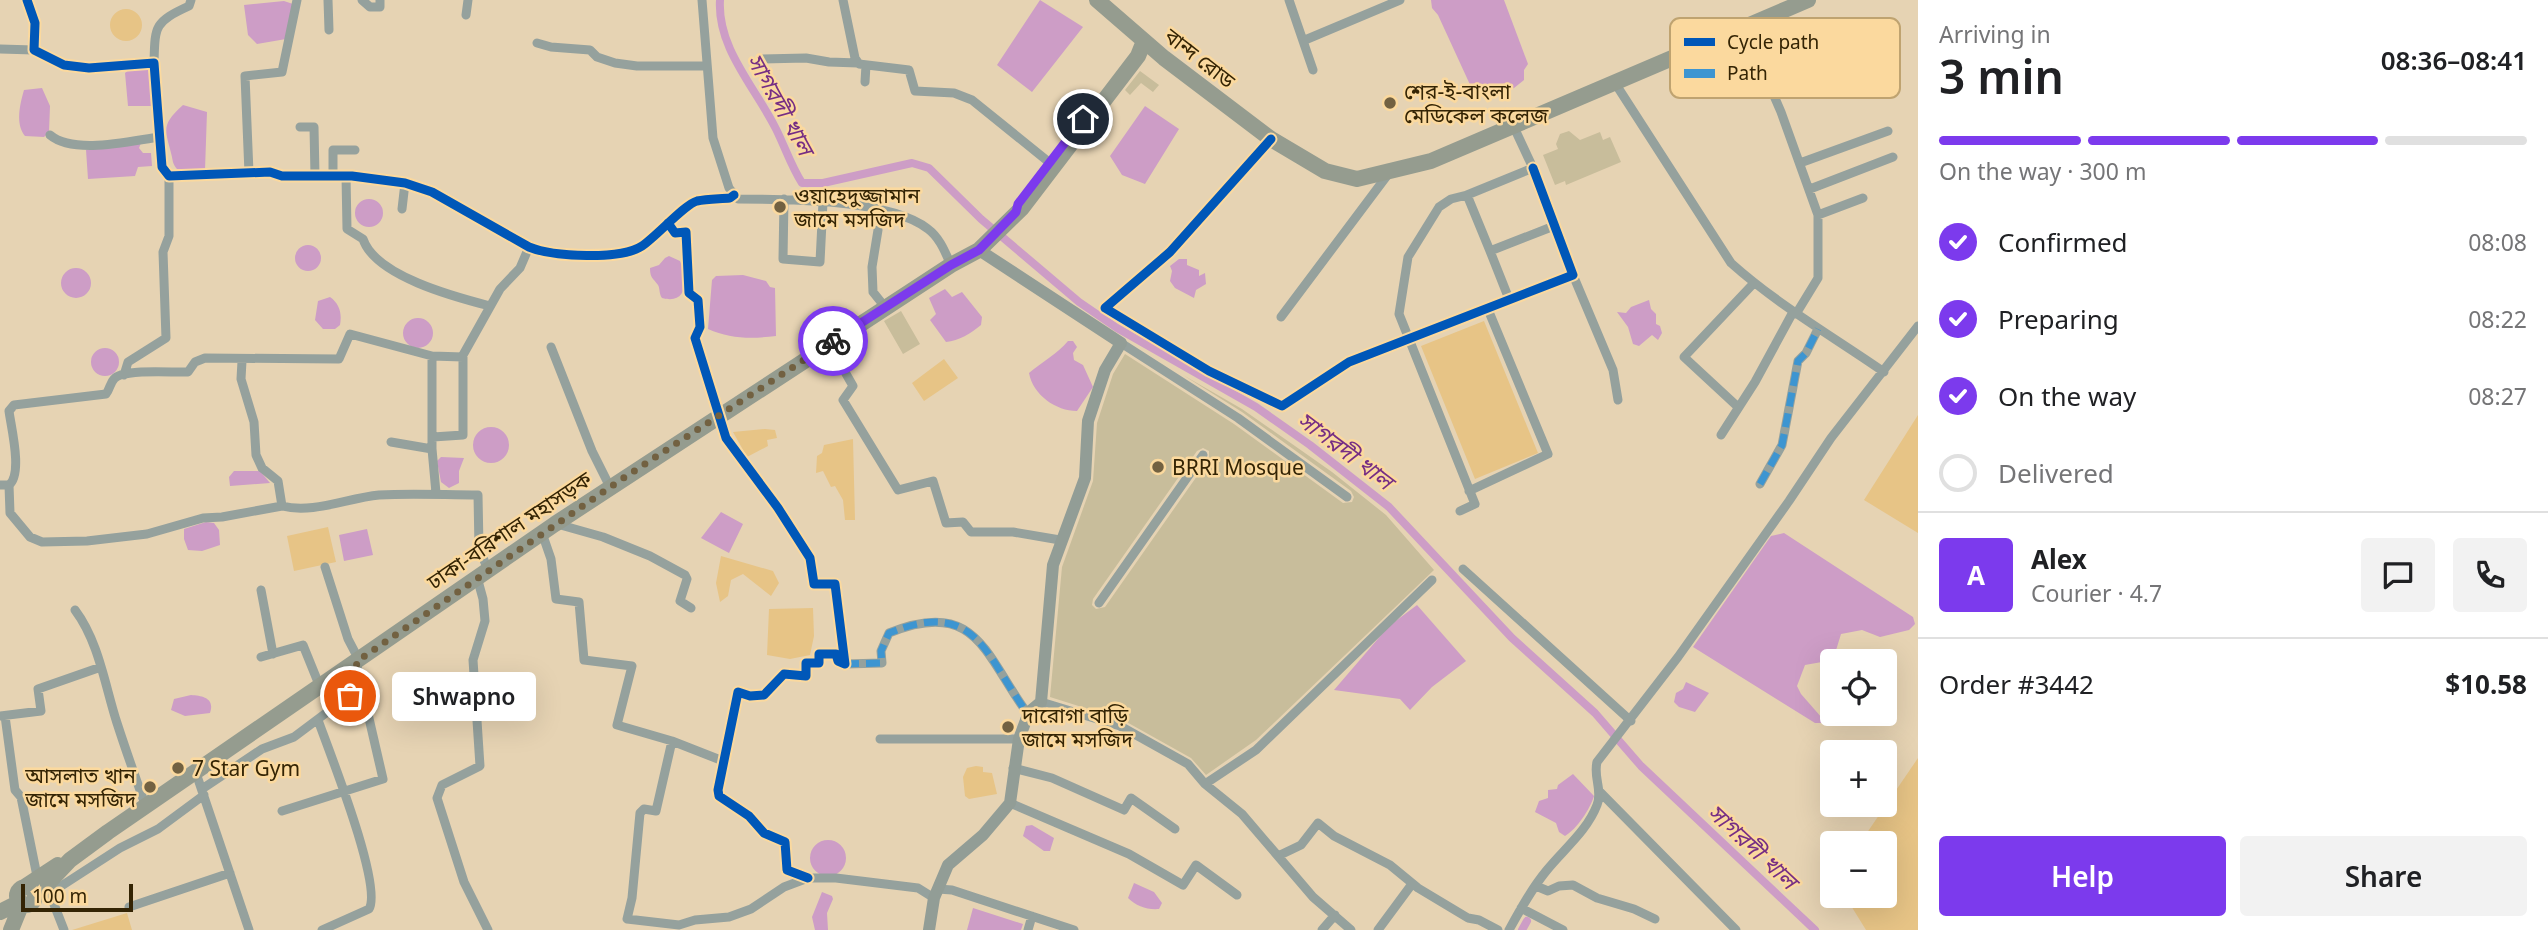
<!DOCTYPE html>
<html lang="en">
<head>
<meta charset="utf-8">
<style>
  body { margin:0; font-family:"Noto Sans","Noto Sans Bengali",sans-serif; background:#f2f2f2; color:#202124; height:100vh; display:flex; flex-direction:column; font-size:26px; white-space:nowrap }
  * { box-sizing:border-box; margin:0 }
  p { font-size:23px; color:#757577 }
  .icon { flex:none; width:38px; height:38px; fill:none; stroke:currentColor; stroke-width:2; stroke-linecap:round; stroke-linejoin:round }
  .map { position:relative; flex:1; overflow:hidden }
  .details { display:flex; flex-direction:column; background:#fff; width:630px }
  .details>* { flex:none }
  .buttons { position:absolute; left:1820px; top:649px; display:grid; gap:14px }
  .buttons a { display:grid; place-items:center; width:77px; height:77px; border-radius:7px; background:#fff; box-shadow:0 7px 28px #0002; font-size:35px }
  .scale { position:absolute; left:21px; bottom:18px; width:112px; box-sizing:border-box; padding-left:7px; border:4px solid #342404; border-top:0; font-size:19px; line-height:24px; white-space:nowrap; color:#342404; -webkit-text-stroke:5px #fbd99e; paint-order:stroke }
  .pin { position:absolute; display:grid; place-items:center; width:60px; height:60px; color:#fff; margin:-30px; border:4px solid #fff; border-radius:50%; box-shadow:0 2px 7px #0007 }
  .courier { position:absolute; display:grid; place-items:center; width:70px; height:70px; margin:-35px; border:5px solid #7c3aed; border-radius:50%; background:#fff; color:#222; box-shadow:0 2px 9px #0007 }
  .bubble { position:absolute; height:49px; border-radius:7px; background:#fff; box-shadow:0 7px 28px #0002; font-size:23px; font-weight:600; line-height:49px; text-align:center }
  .summary em { font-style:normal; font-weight:600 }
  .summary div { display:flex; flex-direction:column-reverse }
  .summary { display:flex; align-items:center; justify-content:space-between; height:119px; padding:0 21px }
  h1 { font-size:46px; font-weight:600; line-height:52px }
  .bar { display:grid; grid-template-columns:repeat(4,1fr); gap:10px 7px; align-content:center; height:84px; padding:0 21px }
  .bar i { height:9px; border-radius:5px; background:#e0e0e0 }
  .bar .active { background:#7c3aed }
  .bar p { grid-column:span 4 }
  .line { display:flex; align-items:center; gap:18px; padding:0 21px; border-top:2px solid #e0e0e0 }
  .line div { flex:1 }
  .round { display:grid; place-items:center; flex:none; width:74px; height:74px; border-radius:7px; background:#f2f2f2 }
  ol { padding:0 21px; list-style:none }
  li { display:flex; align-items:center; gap:21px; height:77px }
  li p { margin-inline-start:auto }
  li .icon { padding:7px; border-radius:50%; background:#7c3aed; color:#fff; stroke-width:4 }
  li:last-child { color:#757577 }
  li i { width:38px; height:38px; border:4px solid #e0e0e0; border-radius:50% }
  .cta { display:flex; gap:14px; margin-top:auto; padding:14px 21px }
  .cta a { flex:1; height:80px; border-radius:7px; background:#7c3aed; color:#fff; font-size:28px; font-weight:600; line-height:80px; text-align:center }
  .cta a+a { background:#f2f2f2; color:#202124 }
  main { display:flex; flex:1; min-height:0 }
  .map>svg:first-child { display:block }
</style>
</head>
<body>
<main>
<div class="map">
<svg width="1918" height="930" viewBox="0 0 1918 930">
  <rect width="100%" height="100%" fill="#e6d3b3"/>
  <path fill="#e7c486" d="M110 25a16 16 0 1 1 32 0a16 16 0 1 1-32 0Z
    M1484 321 1538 453 1475 479 1421 346Z
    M944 359 958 378 924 401 912 383Z
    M1918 415V533L1864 500Z
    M765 429 775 430 777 438 767 440 768 446 747 457 733 432Z
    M853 439 855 520H845L843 500 835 486 831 487 823 471 816 473 817 456 822 453 824 445Z
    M328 527 336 562 294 571 287 536Z
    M721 556 773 571 779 583 771 596 743 574 731 580 728 596 720 602 716 583Z
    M813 608 814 636 810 655 790 659 767 655 769 609Z
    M1918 758V930H1866L1845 896H1885V844L1860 843Z
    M976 766 983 767V772L992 773 997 794 969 799 965 796 963 777 967 768Z
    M127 913 132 930H72Z"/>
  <path fill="#cd9dc6" d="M1040 0 1083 27 1032 92 997 65Z
    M1431 0H1504L1528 64 1524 70V80L1514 88 1487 96 1478 88 1472 89 1438 15 1432 8Z
    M284 1 293 4 286 39 257 44 248 35 244 5Z
    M143 68 151 71 154 106H128L125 73 130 69Z
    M42 88 50 106 49 132 44 137 25 136C15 124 20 104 24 90Z
    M183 105 207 112 205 170 203 171 177 169C172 163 173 160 171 153 165 129 161 125 183 105Z
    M1145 106 1179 129 1145 184 1122 175 1110 156Z
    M141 143 139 148 143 153H151L152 166 138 167 135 176 88 179 86 150Z
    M355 213a14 14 0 1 1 28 0a14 14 0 1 1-28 0Z
    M295 258a13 13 0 1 1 26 0a13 13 0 1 1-26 0Z
    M669 256 680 261C688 279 688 305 662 298 659 294 660 288 658 285 653 278 650 278 650 268L659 265 665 258Z
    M1179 259H1187V265L1199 270V276L1205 273 1206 284 1196 290 1194 298 1175 288 1170 281 1172 271 1170 266Z
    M61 283a15 15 0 1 1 30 0a15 15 0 1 1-30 0Z
    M743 275 766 281 770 287 775 288 776 336C752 339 730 339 708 329L712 280 716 276Z
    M945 289 952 297 962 292 982 317 981 325C971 333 959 341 946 342L930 320 936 314 929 298Z
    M330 297C340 304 342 314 340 325L335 329H323L315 320 318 301Z
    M1649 300 1651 309 1656 314V324L1660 326 1662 333 1658 340 1652 335 1639 346 1633 344 1628 327 1617 312 1626 313 1631 307Z
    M403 333a15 15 0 1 1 30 0a15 15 0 1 1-30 0Z
    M1068 341H1073L1077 347 1073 353 1074 360 1083 365 1093 387 1077 411C1056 411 1033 395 1029 373 1042 362 1057 354 1068 341Z
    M91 362a14 14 0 1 1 28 0a14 14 0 1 1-28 0Z
    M473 445a18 18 0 1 1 36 0a18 18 0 1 1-36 0Z
    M441 457 464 458 459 471V483L449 488 441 482 437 461Z
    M234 471H260L270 483 230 486 229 477Z
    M721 512 743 524 729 553 701 538Z
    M206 522 214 523 219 530 220 545 202 551 188 550 184 539V529Z
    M367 529 373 555 344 561 339 535Z
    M1784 533 1913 617 1915 624 1909 630 1880 637 1862 630 1841 634 1833 660 1805 665 1797 686 1801 694 1822 718V723H1815L1693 647 1771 536Z
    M1417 605 1466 661 1432 687 1410 710 1400 699 1334 690 1389 626Z
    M1686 682 1709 693 1695 712 1679 707 1674 702 1676 693 1683 689Z
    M191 695C203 696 215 698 210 713L185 716 171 710 174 699Z
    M1573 774 1594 796C1590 809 1577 829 1565 836L1559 832 1556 823 1535 812 1539 801 1548 798V790L1557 789 1558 785Z
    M1032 825 1054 838 1050 851H1044L1023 836 1026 826Z
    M810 858a18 18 0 1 1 36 0a18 18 0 1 1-36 0Z
    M1134 883 1154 892 1162 903 1159 909C1147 910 1136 906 1128 898Z
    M822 892 832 896 833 899 827 913 828 930H815L812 917Z
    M973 908 1023 924 1021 930H967Z"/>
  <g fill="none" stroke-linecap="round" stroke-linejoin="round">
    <path stroke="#cd9dc6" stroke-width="8" d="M720 0C717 48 755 87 776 129 785 147 791 166 802 183H823L912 163 929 168 981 219 1079 302 1117 328 1256 407 1310 445 1389 507 1512 638 1595 713 1641 766 1815 930
      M1522 930 1527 921"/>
  </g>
  <path fill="#c8bd9b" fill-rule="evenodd" d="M1140 71 1159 85 1153 92 1141 83 1130 95 1125 90Z
    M1569 131 1580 140 1600 132 1603 140 1610 137 1621 162 1566 185 1565 181 1555 185 1543 155 1558 149 1556 144 1560 134Z
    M901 311 920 344 903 354 884 321Z
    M1125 354 1234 424 1343 503 1352 502 1354 497 1351 491 1242 412 1183 375 1242 409 1332 472 1386 515 1434 570 1256 740 1206 775 1191 758 1123 720 1050 697 1062 567 1093 481 1097 423 1113 374ZM1203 448 1209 451V459L1105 607 1096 609 1092 605 1093 599 1197 451Z"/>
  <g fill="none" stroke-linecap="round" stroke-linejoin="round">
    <path stroke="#95a19d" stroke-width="9" d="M27 0 35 23 34 50 64 65 89 68 154 63 162 167 169 176 270 172 282 176H352L405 183 432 192 529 247C553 257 621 260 642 246 656 237 685 204 697 201 707 199 719 199 730 198L734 195
      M328 0 329 30
      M362 0 370 7H380V0
      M702 0 713 138 729 188 738 199C787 199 890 199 928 229 940 238 945 252 951 265
      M843 0 855 58 859 64 909 70 915 91 954 93 972 100 1050 163
      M1289 0 1313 70
      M466 15 468 0
      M1744 27 1781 112 1818 215V278L1796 314
      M1305 40 1400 0
      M537 43 551 47 590 50 597 57 615 63 637 66H707
      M0 49 34 50
      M761 59 806 58 829 62 858 63
      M154 63C155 26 154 22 189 6L191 0
      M865 82 866 65
      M1615 83 1731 263C1778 305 1832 336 1884 372
      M1512 123 1533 168 1467 195 1490 251 1554 226
      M300 127H314L315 176
      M50 135C74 155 130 141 159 137
      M1271 139 1170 252 1105 308 1209 371 1282 406 1349 362 1573 275 1533 168
      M1800 163 1888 131
      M249 173 245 76 282 72 297 0
      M333 176V150H355
      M346 176 347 229 363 239C375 276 455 297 490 306
      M1810 189 1893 157
      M784 199 783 259 820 262 823 202
      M402 209 405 183
      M1818 215 1863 198
      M668 223 675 233 686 232 689 293 698 300 700 327 695 338 726 438 778 508 810 558 814 584H835L845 664 838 661 836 654H819V663H806V676L784 674 764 695 750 696 738 692 718 790 719 796 749 816 764 833 785 842 787 870 808 878
      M878 230 872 267 873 292 885 307
      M1490 251 1509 299
      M1573 275 1613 370 1618 400
      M1281 317 1389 173
      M1121 343 1238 418 1347 497
      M829 344 853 386 843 400 898 490 933 481 946 523 963 522 971 532H1013L1060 540
      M551 347 592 451 610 487
      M432 356V449
      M242 361 241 379 254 422 256 455 262 468 278 481 282 506C313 514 347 498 379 495 413 493 445 495 478 495L479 548 488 570
      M124 375 128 362 166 338 163 252 169 236V176
      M1738 407 1684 357 1753 284
      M1721 435 1755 382 1793 312
      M433 437 463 435V355L500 289 520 268 529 247
      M391 442 432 449 436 493
      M1760 484 1782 445 1798 361 1806 353 1818 329
      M0 485H9L10 513 30 537 42 542 87 541 147 534 203 518 222 517 282 506
      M9 485C23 474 11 427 9 411L14 405 106 394C110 389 110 383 114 379 123 368 174 373 188 372L195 362 205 358 339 359 350 334 432 356 463 357
      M1469 491 1548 454 1487 307
      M1460 511 1475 504 1399 314 1408 257 1439 207 1451 199 1467 195
      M557 524 603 537 650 556 685 575 687 579 680 601 691 608
      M542 533 551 559 556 599 579 602 584 660 632 666 617 725 672 741
      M325 567 348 639 359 660
      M1463 569 1631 721
      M477 577 483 599 485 621 473 660 480 766 442 785 437 798 464 882 488 930
      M261 590 273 654
      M1099 603 1203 455
      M75 610C99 642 105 686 117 723 126 751 136 779 146 807
      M261 657 303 645 320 687
      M845 664 882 663 881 651 889 633C977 597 985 656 1028 714
      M1041 702 1120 726 1188 764 1205 784 1242 814 1313 897 1351 930
      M0 716 41 711 38 689 101 667
      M5 716 15 790 21 797 37 876
      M318 720C329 751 383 886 369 909L322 930
      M880 739H1019
      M723 761 672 741 656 811 644 809 640 813 632 898 627 919 679 925 695 920 729 917 751 909 784 887 808 878H836L918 888 934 898
      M1013 768 1052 778 1124 810 1131 798 1175 829
      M196 773 249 930
      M1205 784 1256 750 1432 580
      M202 789 262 749 294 737 362 686
      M1599 791 1736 930
      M1010 803 1129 854 1183 885 1196 865 1237 895
      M282 811 383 779 356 662
      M1278 856 1301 845 1318 823 1334 836 1390 865 1418 888 1468 918 1479 920 1498 930
      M1536 886 1548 891 1559 886 1573 885 1597 898 1634 909 1655 919
      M48 889 64 930
      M938 889 952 890 1074 930
      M52 892 120 848 158 829 204 795
      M129 907 230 873
      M1521 908 1563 930
      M1028 930 1032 916
      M1322 930 1335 915
      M1378 930 1412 884
      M1509 930C1520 910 1532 888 1547 870 1564 849 1587 831 1597 805 1603 791 1593 777 1597 762L1678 657 1789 501 1831 438 1918 326"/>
    <path stroke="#929d96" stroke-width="12" d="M929 930 934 898 948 865 983 835 1010 803 1019 739 1029 712 1041 702 1053 565 1085 478 1088 421 1105 370 1121 343 979 250"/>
    <path stroke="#959c8f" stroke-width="16" d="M1097 0 1164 58 1271 139 1325 171 1357 179 1431 161 1808 0
      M17 896a9 9 0 1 1 18 0a9 9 0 1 1-18 0Z
      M23 888 58 865
      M35 897 70 860 108 832 555 524 951 265 979 250 1022 208 1138 56 1144 41
      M0 912 20 902
      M11 930 22 903"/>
    <path stroke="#3d95d1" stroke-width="7" stroke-dasharray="14 7" stroke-linecap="butt" d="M1760 484 1782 445 1798 361 1806 353 1818 329
      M845 664 882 663 881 651 889 633C977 597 985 656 1028 714"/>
    <g stroke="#fbd99e" stroke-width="13">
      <path id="cycleway" d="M27 0 35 23 34 50 64 65 89 68 154 63 162 167 169 176 270 172 282 176H352L405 183 432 192 529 247C553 257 621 260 642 246 656 237 685 204 697 201 707 199 719 199 730 198L734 195
        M1271 139 1170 252 1105 308 1209 371 1282 406 1349 362 1573 275 1533 168
        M668 223 675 233 686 232 689 293 698 300 700 327 695 338 726 438 778 508 810 558 814 584H835L845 664 838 661 836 654H819V663H806V676L784 674 764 695 750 696 738 692 718 790 719 796 749 816 764 833 785 842 787 870 808 878"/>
    </g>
    <use href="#cycleway" stroke="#0057b8" stroke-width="9"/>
  </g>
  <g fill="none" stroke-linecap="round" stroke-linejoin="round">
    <path stroke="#726141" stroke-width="7" stroke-dasharray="0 12.6" d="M350 696 362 686 356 662 359 660 622 479 833 341"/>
    <path stroke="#7c3aed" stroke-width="9" d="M833 341 951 265 979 250 1016 212 1018 204 1083 119"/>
  </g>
  <g fill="#726141" stroke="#fbd99e" stroke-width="2.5">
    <circle cx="1390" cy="103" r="7"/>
    <circle cx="780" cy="207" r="7"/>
    <circle cx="1158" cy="467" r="7"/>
    <circle cx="1008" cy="727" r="7"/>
    <circle cx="178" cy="768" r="7"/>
    <circle cx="150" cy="787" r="7"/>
  </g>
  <g text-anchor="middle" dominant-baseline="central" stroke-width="5" stroke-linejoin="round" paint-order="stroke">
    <g font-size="21" fill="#342404" stroke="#fbd99e">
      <text transform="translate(1200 58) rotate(38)">বান্দ রোড</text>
      <text transform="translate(509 530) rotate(-34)">ঢাকা-বরিশাল মহাসড়ক</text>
    </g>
    <g font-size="21" fill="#342404" stroke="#fbd99e" text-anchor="start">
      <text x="1404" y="91">শের-ই-বাংলা<tspan x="1404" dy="24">মেডিকেল কলেজ</tspan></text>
      <text x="794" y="195">ওয়াহেদুজ্জামান<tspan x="794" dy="24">জামে মসজিদ</tspan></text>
      <text x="1172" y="467">BRRI Mosque</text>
      <text x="1022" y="715">দারোগা বাড়ি<tspan x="1022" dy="24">জামে মসজিদ</tspan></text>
      <text x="192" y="768">7 Star Gym</text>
      <text x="136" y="775" text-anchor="end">আসলাত খান<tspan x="136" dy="24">জামে মসজিদ</tspan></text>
    </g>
    <g font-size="23" font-style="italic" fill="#762e84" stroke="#fbd99e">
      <text transform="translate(781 104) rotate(61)">সাগরদী খাল</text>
      <text transform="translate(1346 450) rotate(37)">সাগরদী খাল</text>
      <text transform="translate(1753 846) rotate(43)">সাগরদী খাল</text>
    </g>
  </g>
  <rect x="1670" y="18" width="230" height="80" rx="10" fill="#fbd99e" stroke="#bfa370" stroke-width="2"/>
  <rect x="1684" y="38" width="31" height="8" fill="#0057b8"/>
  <rect x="1684" y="69" width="31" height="9" fill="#3d95d1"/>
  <g font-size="19" fill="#342404">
    <text x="1727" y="49">Cycle path</text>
    <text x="1727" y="80">Path</text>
  </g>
</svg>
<div class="buttons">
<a><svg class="icon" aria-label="locate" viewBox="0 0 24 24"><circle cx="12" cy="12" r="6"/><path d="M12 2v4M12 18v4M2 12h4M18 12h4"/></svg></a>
<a>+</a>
<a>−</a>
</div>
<div class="scale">100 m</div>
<div class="pin" style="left:350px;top:696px;background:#ea580c"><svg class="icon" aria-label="bag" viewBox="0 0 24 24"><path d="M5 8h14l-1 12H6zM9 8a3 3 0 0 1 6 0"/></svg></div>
<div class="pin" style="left:1083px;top:119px;background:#1f2937"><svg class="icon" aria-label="home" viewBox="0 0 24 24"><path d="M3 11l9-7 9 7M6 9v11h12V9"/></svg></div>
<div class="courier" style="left:833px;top:341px"><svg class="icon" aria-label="bike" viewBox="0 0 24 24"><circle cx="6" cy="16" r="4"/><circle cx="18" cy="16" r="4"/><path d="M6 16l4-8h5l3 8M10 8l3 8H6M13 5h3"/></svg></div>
<div class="bubble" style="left:392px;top:672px;width:144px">Shwapno</div>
</div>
<section class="details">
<div class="summary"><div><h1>3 min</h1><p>Arriving in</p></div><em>08:36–08:41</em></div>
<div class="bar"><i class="active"></i><i class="active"></i><i class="active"></i><i></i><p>On the way · 300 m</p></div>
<ol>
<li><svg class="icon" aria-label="check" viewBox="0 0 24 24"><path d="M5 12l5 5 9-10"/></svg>Confirmed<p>08:08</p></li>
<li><svg class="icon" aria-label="check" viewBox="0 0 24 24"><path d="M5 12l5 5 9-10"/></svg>Preparing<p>08:22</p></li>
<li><svg class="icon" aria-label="check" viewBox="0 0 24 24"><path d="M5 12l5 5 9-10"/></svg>On the way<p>08:27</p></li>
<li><i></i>Delivered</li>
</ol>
<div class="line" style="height:126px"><b class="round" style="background:#7c3aed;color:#fff">A</b><div><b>Alex</b><p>Courier · 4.7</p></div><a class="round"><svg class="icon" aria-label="chat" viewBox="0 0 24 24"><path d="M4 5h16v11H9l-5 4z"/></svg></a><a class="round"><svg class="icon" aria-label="phone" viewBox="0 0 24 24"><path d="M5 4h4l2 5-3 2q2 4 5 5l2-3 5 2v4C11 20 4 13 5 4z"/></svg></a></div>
<div class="line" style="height:91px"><div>Order #3442</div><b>$10.58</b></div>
<div class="cta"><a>Help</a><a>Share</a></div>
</section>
</main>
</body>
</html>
